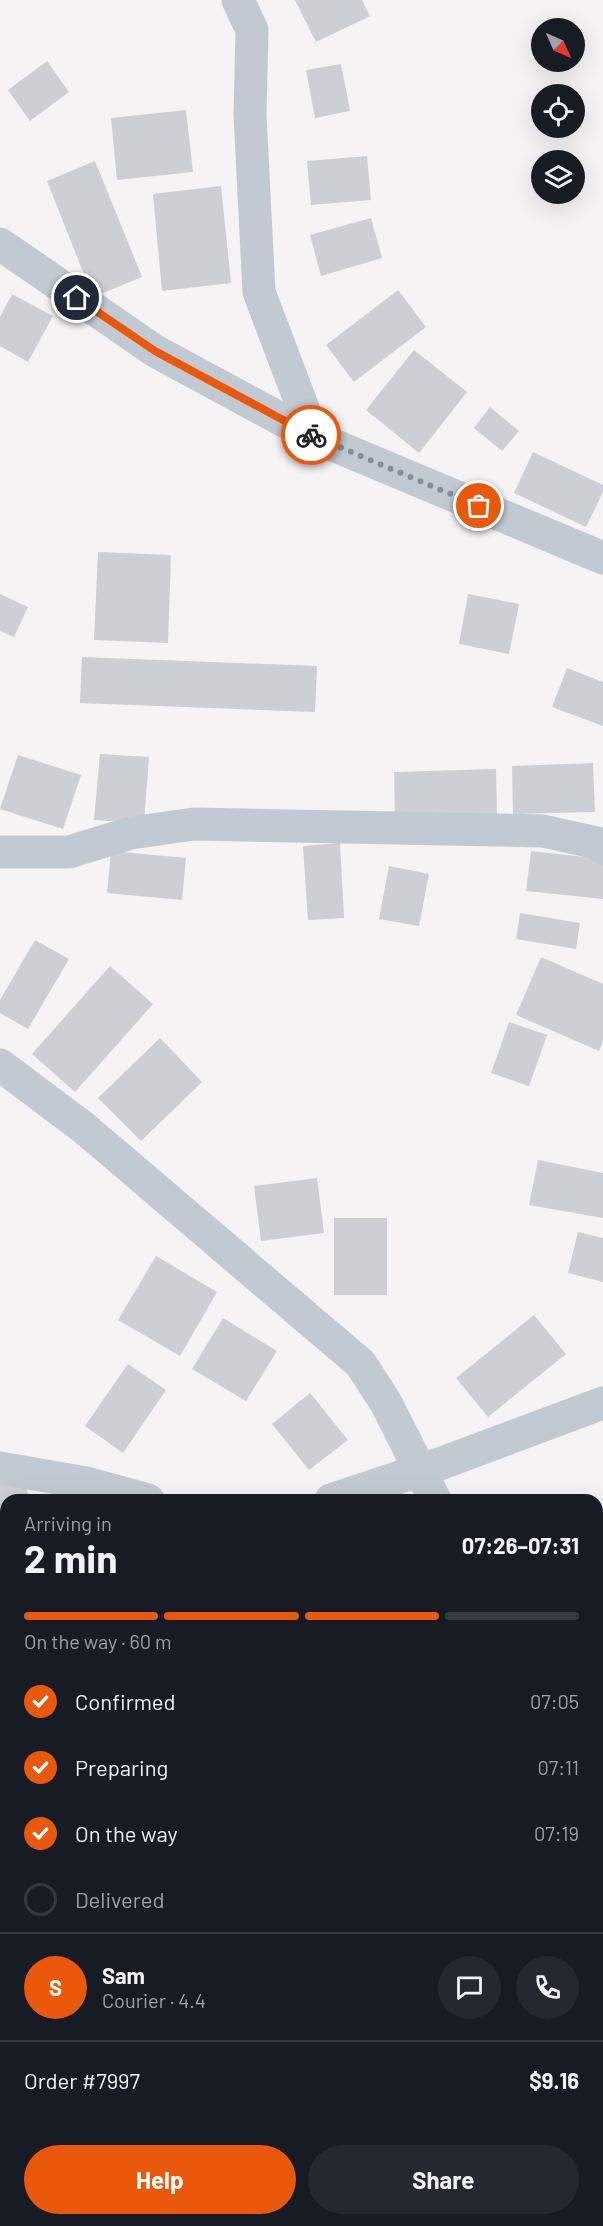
<!DOCTYPE html>
<html lang="en">
<head>
<meta charset="utf-8">
<style>
  body { margin:0; font-family:Barlow,sans-serif; background:#242831; color:#f1f3f6; height:100vh; display:flex; flex-direction:column; font-size:22px; white-space:nowrap }
  * { box-sizing:border-box; margin:0 }
  p { font-size:20px; color:#9ea1a6 }
  .icon { flex:none; width:33px; height:33px; fill:none; stroke:currentColor; stroke-width:2; stroke-linecap:round; stroke-linejoin:round }
  .map { position:relative; flex:1; overflow:hidden }
  .side { position:absolute; left:0px; top:1494px; width:603px; height:732px; display:flex; flex-direction:column; background:#171b24; border-radius:18px 18px 0 0; box-shadow:0 6px 24px #0002 }
  .side>* { flex:none }
  .needle { width:39px; rotate:135deg }
  .buttons { position:absolute; left:531px; top:18px; display:grid; gap:12px }
  .buttons a { display:grid; place-items:center; width:54px; height:54px; border-radius:50%; background:#171b24; box-shadow:0 6px 24px #0002; font-size:30px }
  .pin { position:absolute; display:grid; place-items:center; width:51px; height:51px; color:#fff; margin:-26px; border:3px solid #fff; border-radius:50%; box-shadow:0 2px 6px #0007 }
  .courier { position:absolute; display:grid; place-items:center; width:60px; height:60px; margin:-30px; border:4px solid #ea580c; border-radius:50%; background:#fff; color:#222; box-shadow:0 2px 8px #0007 }
  .summary em { font-style:normal; font-weight:700 }
  .summary div { display:flex; flex-direction:column-reverse }
  .summary { display:flex; align-items:center; justify-content:space-between; height:102px; padding:0 24px }
  h1 { font-size:39px; font-weight:700; line-height:45px }
  .bar { display:grid; grid-template-columns:repeat(4,1fr); gap:9px 6px; align-content:center; height:72px; padding:0 24px }
  .bar i { height:8px; border-radius:4px; background:#363941 }
  .bar .on { background:#ea580c }
  .bar p { grid-column:span 4 }
  .line { display:flex; align-items:center; gap:15px; padding:0 24px; border-top:2px solid #363941 }
  .line div { flex:1 }
  .round { display:grid; place-items:center; flex:none; width:63px; height:63px; border-radius:32px; background:#242831 }
  ol { padding:0 24px; list-style:none }
  li { display:flex; align-items:center; gap:18px; height:66px }
  li p { margin-inline-start:auto }
  li .icon { padding:6px; border-radius:50%; background:#ea580c; color:#fff; stroke-width:4 }
  li:last-child { color:#9ea1a6 }
  li i { width:33px; height:33px; border:3px solid #363941; border-radius:50% }
  .primary-button { display:flex; gap:12px; margin-top:auto; padding:12px 24px }
  .primary-button a { flex:1; height:69px; border-radius:36px; background:#ea580c; color:#fff; font-size:24px; font-weight:700; line-height:69px; text-align:center }
  .primary-button a+a { background:#242831; color:#f1f3f6 }
  .map>svg:first-child { display:block }
</style>
</head>
<body>
<div class="map">
<svg width="603" height="2226" viewBox="0 0 603 2226">
  <rect width="100%" height="100%" fill="#f5f3f3"/>
  <path fill="#cdcfd5" d="M295 0H362L370 16 316 42Z
    M47 61 69 92 30 121 8 90Z
    M341 64 350 111 315 118 306 70Z
    M186 110 193 172 117 180 111 118Z
    M367 156 371 200 311 205 307 161Z
    M95 161 142 277 93 297 47 181Z
    M221 186 231 283 162 291 153 194Z
    M371 218 382 258 321 276 310 235Z
    M398 290 426 327 354 382 326 345Z
    M12 294 53 316 28 362 0 346V317Z
    M414 350 467 392 419 453 366 410Z
    M490 407 519 431 502 451 474 428Z
    M533 452 603 485V492L586 527 514 493Z
    M98 552 171 555 168 643 94 640Z
    M0 594 28 607 14 637 0 631Z
    M468 594 519 604 509 654 459 644Z
    M82 657 317 666 315 712 80 703Z
    M567 668 603 682V726L552 707Z
    M100 754 149 757 144 823 94 820Z
    M18 755 81 775 63 829 0 809Z
    M593 763 595 812 513 814 512 766Z
    M496 769 497 814 395 816 394 772Z
    M340 843 344 918 308 920 303 846Z
    M111 851 186 858 182 900 107 893Z
    M531 851 603 859V899L526 891Z
    M389 866 429 874 419 926 379 919Z
    M520 913 580 923 576 949 516 939Z
    M35 940 69 959 28 1029 0 1013V1000Z
    M541 957 603 984V1041L599 1051 516 1015Z
    M110 966 153 1004 75 1092 32 1054Z
    M509 1022 547 1035 529 1086 491 1073Z
    M160 1038 202 1082 141 1141 98 1098Z
    M538 1160 603 1173V1218L529 1205Z
    M317 1178 324 1233 261 1241 254 1186Z
    M334 1218H387V1295H334Z
    M578 1232 603 1238V1282L568 1273Z
    M156 1256 217 1292 180 1356 118 1320Z
    M534 1315 566 1354 488 1417 456 1378Z
    M223 1318 277 1351 246 1401 192 1369Z
    M128 1364 166 1390 123 1453 85 1426Z
    M310 1393 348 1440 309 1470 272 1424Z
    M24 1474 29 1500H6V1515L0 1517V1479Z
    M0 1714H6V1764L0 1765Z"/>
  <g fill="none" stroke-linecap="round" stroke-linejoin="round">
    <path stroke="#c1cad2" stroke-width="33" d="M238 0 252 30 250 115 259 292 314 437
      M0 244 155 351 314 437 603 558
      M0 852H69L131 833 194 824 543 831 597 843 603 848
      M0 1065 84 1128 361 1364 386 1403 435 1500
      M0 1468 86 1483 148 1500
      M331 1500 445 1462 603 1403
      M597 1572 603 1573
      M0 1632 6 1628
      M597 1781 603 1784
      M0 1808 6 1809"/>
  </g>
  <g fill="none" stroke-linecap="round" stroke-linejoin="round">
    <path stroke="#868d94" stroke-width="6" stroke-dasharray="0 10.8" d="M311 435 479 506"/>
    <path stroke="#ea580c" stroke-width="8" d="M77 298 155 351 311 435"/>
  </g>
</svg>
<div class="buttons">
<a><svg class="needle" viewBox="-14 -14 28 28"><path d="M0-13l5 13h-10z" fill="#e53935"/><path d="M0 13l5-13h-10z" fill="#9ea1a6"/></svg></a>
<a><svg class="icon" aria-label="locate" viewBox="0 0 24 24"><circle cx="12" cy="12" r="6"/><path d="M12 2v4M12 18v4M2 12h4M18 12h4"/></svg></a>
<a><svg class="icon" aria-label="layers" viewBox="0 0 24 24"><path d="M12 4l9 5-9 5-9-5zM3 14l9 5 9-5"/></svg></a>
</div>
<div class="pin" style="left:479px;top:506px;background:#ea580c"><svg class="icon" aria-label="bag" viewBox="0 0 24 24"><path d="M5 8h14l-1 12H6zM9 8a3 3 0 0 1 6 0"/></svg></div>
<div class="pin" style="left:77px;top:298px;background:#1f2937"><svg class="icon" aria-label="home" viewBox="0 0 24 24"><path d="M3 11l9-7 9 7M6 9v11h12V9"/></svg></div>
<div class="courier" style="left:311px;top:435px"><svg class="icon" aria-label="bike" viewBox="0 0 24 24"><circle cx="6" cy="16" r="4"/><circle cx="18" cy="16" r="4"/><path d="M6 16l4-8h5l3 8M10 8l3 8H6M13 5h3"/></svg></div>
<section class="side">
<div class="summary"><div><h1>2 min</h1><p>Arriving in</p></div><em>07:26–07:31</em></div>
<div class="bar"><i class="on"></i><i class="on"></i><i class="on"></i><i></i><p>On the way · 60 m</p></div>
<ol>
<li><svg class="icon" aria-label="check" viewBox="0 0 24 24"><path d="M5 12l5 5 9-10"/></svg>Confirmed<p>07:05</p></li>
<li><svg class="icon" aria-label="check" viewBox="0 0 24 24"><path d="M5 12l5 5 9-10"/></svg>Preparing<p>07:11</p></li>
<li><svg class="icon" aria-label="check" viewBox="0 0 24 24"><path d="M5 12l5 5 9-10"/></svg>On the way<p>07:19</p></li>
<li><i></i>Delivered</li>
</ol>
<div class="line" style="height:108px"><b class="round" style="background:#ea580c;color:#fff">S</b><div><b>Sam</b><p>Courier · 4.4</p></div><a class="round"><svg class="icon" aria-label="chat" viewBox="0 0 24 24"><path d="M4 5h16v11H9l-5 4z"/></svg></a><a class="round"><svg class="icon" aria-label="phone" viewBox="0 0 24 24"><path d="M5 4h4l2 5-3 2q2 4 5 5l2-3 5 2v4C11 20 4 13 5 4z"/></svg></a></div>
<div class="line" style="height:78px"><div>Order #7997</div><b>$9.16</b></div>
<div class="primary-button"><a>Help</a><a>Share</a></div>
</section>
</div>
</body>
</html>
